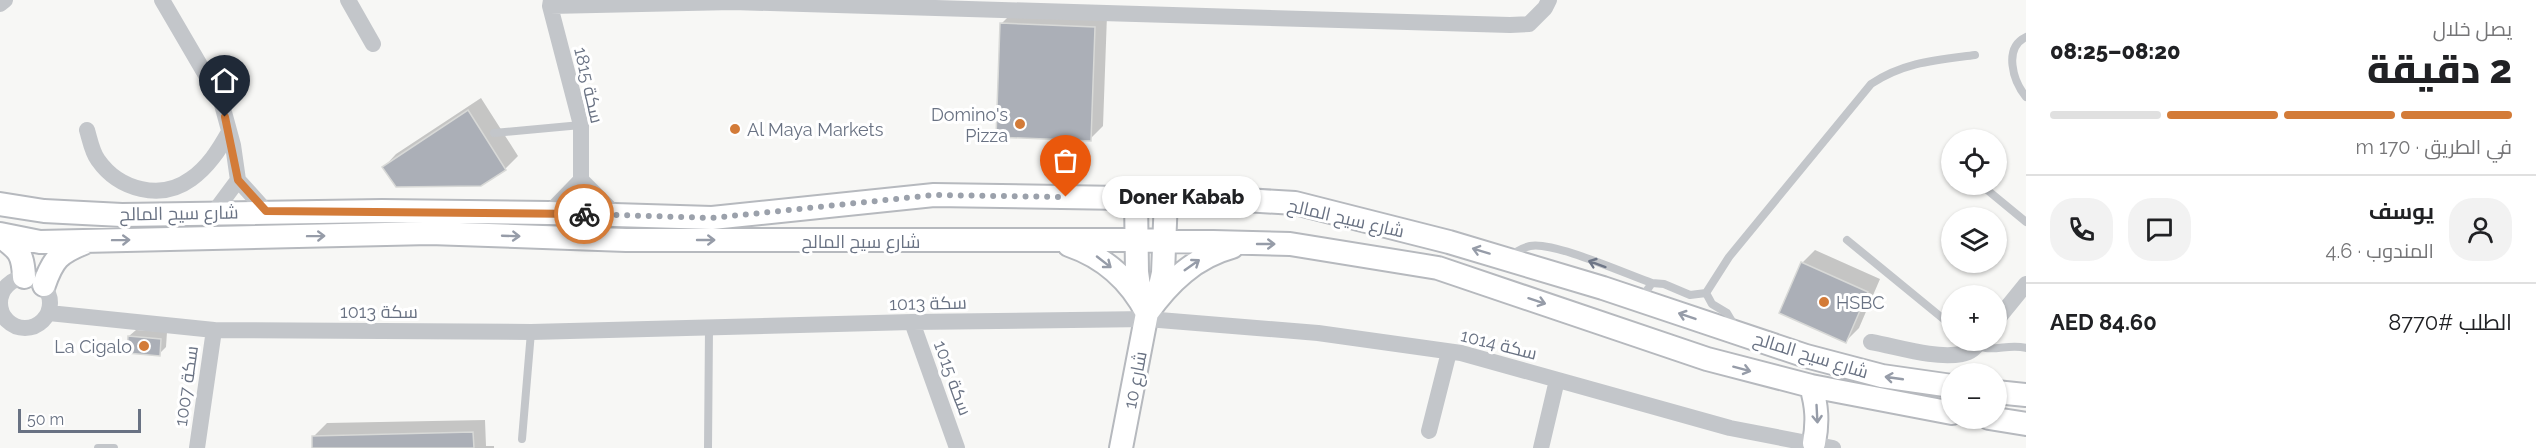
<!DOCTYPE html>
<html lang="ar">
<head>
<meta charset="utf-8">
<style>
  body { margin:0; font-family:Raleway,Cairo,sans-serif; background:#f2f2f2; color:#202124; direction:rtl; height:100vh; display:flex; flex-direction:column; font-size:22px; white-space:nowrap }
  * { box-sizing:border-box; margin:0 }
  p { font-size:20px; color:#757577 }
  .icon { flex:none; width:33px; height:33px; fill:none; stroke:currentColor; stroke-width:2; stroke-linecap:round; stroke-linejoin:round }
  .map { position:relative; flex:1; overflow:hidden; direction:ltr }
  .side { display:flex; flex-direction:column; background:#fff; width:510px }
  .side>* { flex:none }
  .tools { position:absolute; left:1941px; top:129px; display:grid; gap:12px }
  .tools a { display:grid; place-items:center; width:66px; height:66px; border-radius:50%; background:#fff; box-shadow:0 2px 4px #0004; font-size:30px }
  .scale { position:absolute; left:18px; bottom:15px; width:123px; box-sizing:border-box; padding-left:6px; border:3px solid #697283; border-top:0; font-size:16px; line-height:21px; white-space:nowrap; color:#697283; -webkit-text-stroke:4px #fff; paint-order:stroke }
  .pin { position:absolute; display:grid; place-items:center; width:51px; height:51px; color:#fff; margin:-62px -26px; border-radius:50% 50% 50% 0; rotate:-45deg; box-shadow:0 0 6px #0007 }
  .pin .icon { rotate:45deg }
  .courier { position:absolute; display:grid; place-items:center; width:60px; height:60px; margin:-30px; border:4px solid #d37b38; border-radius:50%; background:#fff; color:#222; box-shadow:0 2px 8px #0007 }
  .bubble { position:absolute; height:42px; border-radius:21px; background:#fff; box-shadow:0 2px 4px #0004; font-size:20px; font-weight:800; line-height:42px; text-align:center; direction:rtl }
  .summary em { font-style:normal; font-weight:800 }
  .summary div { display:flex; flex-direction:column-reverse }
  .summary { display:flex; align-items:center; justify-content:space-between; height:102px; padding:0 24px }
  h1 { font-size:39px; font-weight:800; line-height:45px }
  .bar { display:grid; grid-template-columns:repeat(4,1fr); gap:9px 6px; align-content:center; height:72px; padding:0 24px }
  .bar i { height:8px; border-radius:4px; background:#e0e0e0 }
  .bar .selected { background:#d37b38 }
  .bar p { grid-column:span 4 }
  .line { display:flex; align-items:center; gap:15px; padding:0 24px; border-top:2px solid #e0e0e0 }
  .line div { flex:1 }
  .round { display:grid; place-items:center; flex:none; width:63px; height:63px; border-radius:24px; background:#f2f2f2 }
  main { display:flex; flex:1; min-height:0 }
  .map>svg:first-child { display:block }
</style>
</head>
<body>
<main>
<section class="side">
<div class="summary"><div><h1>2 دقيقة</h1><p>يصل خلال</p></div><em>08:20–08:25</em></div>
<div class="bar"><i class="selected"></i><i class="selected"></i><i class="selected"></i><i></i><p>في الطريق · 170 m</p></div>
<div class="line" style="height:108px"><a class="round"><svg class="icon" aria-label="person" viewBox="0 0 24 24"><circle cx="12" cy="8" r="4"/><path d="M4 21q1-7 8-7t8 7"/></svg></a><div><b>يوسف</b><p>المندوب · 4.6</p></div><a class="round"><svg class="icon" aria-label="chat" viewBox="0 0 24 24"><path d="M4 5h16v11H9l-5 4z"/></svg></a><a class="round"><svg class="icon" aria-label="phone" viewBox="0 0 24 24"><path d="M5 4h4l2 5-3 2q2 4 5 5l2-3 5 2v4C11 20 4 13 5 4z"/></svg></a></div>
<div class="line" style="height:78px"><div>الطلب #8770</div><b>AED 84.60</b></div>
</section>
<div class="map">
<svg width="2026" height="448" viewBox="0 0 2026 448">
  <rect width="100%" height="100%" fill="#f7f7f5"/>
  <path fill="#0003" d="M1014 11 1107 15 1103 126 1090 139 1001 24Z
    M481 98 518 156 505 169 481 185 384 167 396 154Z
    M1815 250 1880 279 1859 328 1846 341 1802 263Z
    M136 330 167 332 166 347 159 354 129 336Z
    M485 420 486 446H494V448H314V436L327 423Z"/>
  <path fill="#abafb7" stroke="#d8d9d7" stroke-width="1.5" d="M1000 23 1095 27 1091 141 996 137Z
    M468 110 506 170 481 186 396 187 382 167Z
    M1801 262 1868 292 1846 343 1779 313Z
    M128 336 161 339 160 356 127 353Z
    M473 432 474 448H312V436Z"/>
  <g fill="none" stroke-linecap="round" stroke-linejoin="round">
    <g stroke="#b6b9be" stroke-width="26">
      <path id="secondary" d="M1136 198 1137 272 1141 301
        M0 204 44 211 122 215 382 211 549 213 712 218 934 195 1244 200 1295 203 1449 242 1603 288 1806 356 1882 376 1952 386
        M0 234 40 242 430 233 626 240H1135L1290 244 1438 268 1707 359 1811 386 1952 413
        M0 236C19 250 23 253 24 277
        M1069 245C1104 257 1130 280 1147 313
        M44 285C53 259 59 253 84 243
        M1157 299 1163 273 1166 198
        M1147 313C1169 282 1195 257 1232 247
        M1811 386C1817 406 1818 422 1814 443
        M1996 392 2026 395
        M1989 418 2026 424
        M1121 448 1147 313"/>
    </g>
    <path stroke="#c3c6ca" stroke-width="8" d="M2026 37C2003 48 2013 81 2026 97
      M494 133 581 125
      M1980 184 2026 222
      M1847 240 1952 326
      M1509 258C1515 252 1521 248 1530 246 1553 241 1626 274 1652 283
      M1706 293 1712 304 1727 313 1736 328
      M1640 300 1652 283 1664 284 1690 295 1706 293 1729 257 1871 84C1904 62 1937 60 1975 55
      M1968 340C1989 357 2005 342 2026 348
      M522 439 531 332
      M98 448H114
      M708 448 709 329"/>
    <path stroke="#c3c6ca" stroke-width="16" d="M162 0 221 101 233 145 238 180 266 211
      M348 0 373 44
      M551 0 550 6 581 125V180L617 216
      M0 4 5 0
      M550 6 733 2 1510 25 1529 24 1545 8 1549 0
      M87 130C90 140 92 152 98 160 119 190 161 201 191 179 208 167 219 150 229 132
      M549 213 581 180
      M212 215 238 180
      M0 303a25 25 0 1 1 50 0a25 25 0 1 1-50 0Z
      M49 313 214 330 531 332 912 322 1147 319 1318 333 1461 353 1730 428 1833 448
      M1996 321 2026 284
      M912 322 957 448
      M1871 342C1899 347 1934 359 1962 354 1970 353 1977 347 1981 340
      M1429 431 1449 352
      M197 448 214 330
      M1541 448 1557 380"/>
    <use href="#secondary" stroke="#fff" stroke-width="22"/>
  </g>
  <defs><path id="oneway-shaft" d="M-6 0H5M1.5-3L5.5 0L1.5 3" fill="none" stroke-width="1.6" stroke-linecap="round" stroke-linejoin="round" transform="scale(1.5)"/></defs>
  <g stroke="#969ca8">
    <use href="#oneway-shaft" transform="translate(316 236) rotate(-1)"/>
    <use href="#oneway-shaft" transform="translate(511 236) rotate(2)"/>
    <use href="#oneway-shaft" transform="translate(121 240) rotate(-1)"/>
    <use href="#oneway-shaft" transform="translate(706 240)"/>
    <use href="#oneway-shaft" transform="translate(1266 244)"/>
    <use href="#oneway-shaft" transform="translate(1481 251) rotate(-163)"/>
    <use href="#oneway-shaft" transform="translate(1104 262) rotate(38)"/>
    <use href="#oneway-shaft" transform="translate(1192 265) rotate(-35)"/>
    <use href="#oneway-shaft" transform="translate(1537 301) rotate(18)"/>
    <use href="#oneway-shaft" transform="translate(1687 316) rotate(-161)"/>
    <use href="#oneway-shaft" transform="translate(1742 369) rotate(15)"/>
    <use href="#oneway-shaft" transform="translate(1894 378) rotate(-172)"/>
    <use href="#oneway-shaft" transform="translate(1817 414) rotate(87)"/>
  </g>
  <use stroke="#6e7687" href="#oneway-shaft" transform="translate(1597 264) rotate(-160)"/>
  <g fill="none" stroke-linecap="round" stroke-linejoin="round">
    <path stroke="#9ba1ab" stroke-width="6" stroke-dasharray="0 10.8" d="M584 214 712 218 934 195 1066 197"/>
    <path stroke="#d37b38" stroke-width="8" d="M225 117 238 180 266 211 584 214"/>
  </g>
  <g fill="#d37b38" stroke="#fff" stroke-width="2">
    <circle cx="1020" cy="124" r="6"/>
    <circle cx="735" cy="129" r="6"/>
    <circle cx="1824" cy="302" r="6"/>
    <circle cx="144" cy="346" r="6"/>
  </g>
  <g text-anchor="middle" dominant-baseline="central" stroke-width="6" stroke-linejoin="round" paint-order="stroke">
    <g font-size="18" fill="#697283" stroke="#fff">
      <text transform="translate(589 85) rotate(77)">سكة 1815</text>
      <text transform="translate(179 213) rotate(-1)">شارع سيح المالح</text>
      <text transform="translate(1346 218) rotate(13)">شارع سيح المالح</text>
      <text x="861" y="241">شارع سيح المالح</text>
      <text transform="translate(928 303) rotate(-1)">سكة 1013</text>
      <text x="379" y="311">سكة 1013</text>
      <text transform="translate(1499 344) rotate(14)">سكة 1014</text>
      <text transform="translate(1811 355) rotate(17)">شارع سيح المالح</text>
      <text transform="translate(953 378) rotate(70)">سكة 1015</text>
      <text transform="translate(1135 380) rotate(-79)">شارع 10</text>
      <text transform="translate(186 386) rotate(-82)">سكة 1007</text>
    </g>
    <g font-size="18" fill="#697283" stroke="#fff" text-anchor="end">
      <text x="1008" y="114">Domino's<tspan x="1008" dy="21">Pizza</tspan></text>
      <text x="747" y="129" text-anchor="start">Al Maya Markets</text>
      <text x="1836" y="302" text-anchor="start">HSBC</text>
      <text x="132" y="346">La Cigalo</text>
    </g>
  </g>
</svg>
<div class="tools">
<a><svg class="icon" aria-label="locate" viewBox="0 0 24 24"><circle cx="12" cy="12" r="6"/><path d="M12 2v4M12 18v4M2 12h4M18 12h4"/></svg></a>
<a><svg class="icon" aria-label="layers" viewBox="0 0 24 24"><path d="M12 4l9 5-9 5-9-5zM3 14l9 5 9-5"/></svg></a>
<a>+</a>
<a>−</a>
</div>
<div class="scale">50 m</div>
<div class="pin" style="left:1066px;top:197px;background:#ea580c"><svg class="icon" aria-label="bag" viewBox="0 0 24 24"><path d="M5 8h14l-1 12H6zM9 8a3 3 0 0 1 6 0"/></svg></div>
<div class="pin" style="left:225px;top:117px;background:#1f2937"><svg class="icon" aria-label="home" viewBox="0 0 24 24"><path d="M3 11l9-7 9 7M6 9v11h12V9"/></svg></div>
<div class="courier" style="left:584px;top:214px"><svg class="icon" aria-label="bike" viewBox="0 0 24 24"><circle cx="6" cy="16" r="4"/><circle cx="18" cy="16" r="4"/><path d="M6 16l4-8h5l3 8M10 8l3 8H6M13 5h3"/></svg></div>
<div class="bubble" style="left:1102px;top:176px;width:159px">Doner Kabab</div>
</div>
</main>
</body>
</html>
